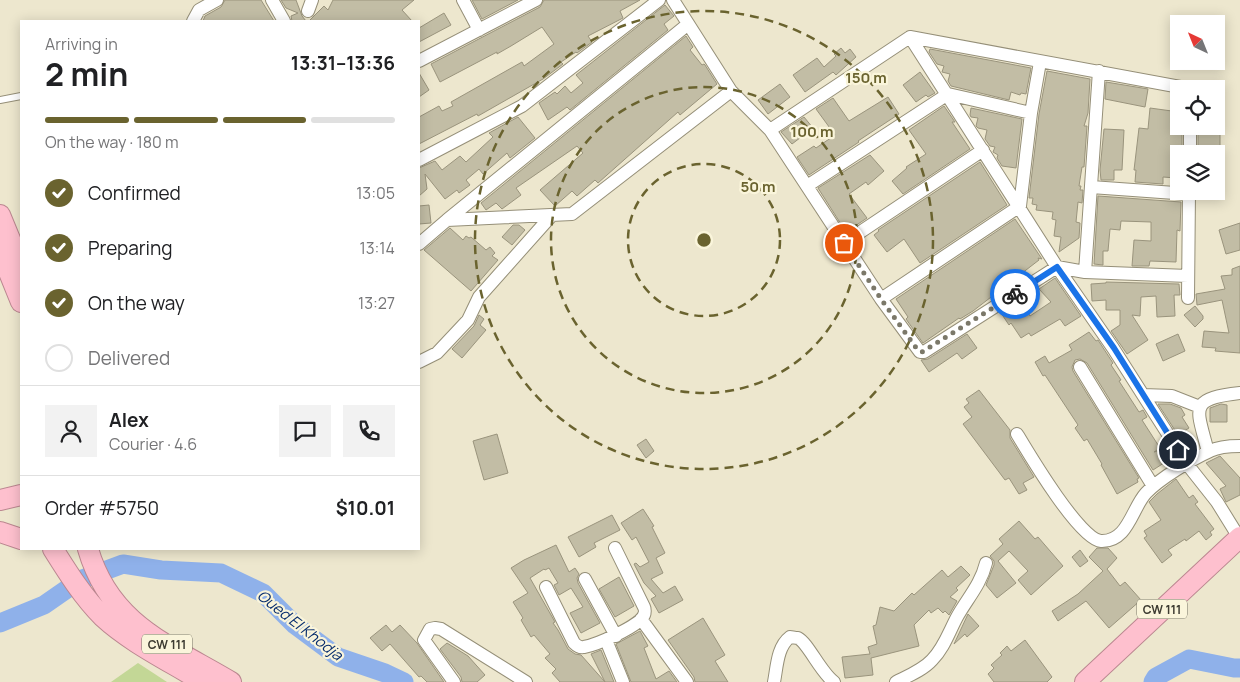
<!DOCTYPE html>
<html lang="en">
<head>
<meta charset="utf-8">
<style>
  body { margin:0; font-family:Manrope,sans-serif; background:#f2f2f2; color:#202124; height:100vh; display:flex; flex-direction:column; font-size:19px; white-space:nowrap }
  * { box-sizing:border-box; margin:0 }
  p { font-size:16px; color:#757577 }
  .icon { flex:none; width:28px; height:28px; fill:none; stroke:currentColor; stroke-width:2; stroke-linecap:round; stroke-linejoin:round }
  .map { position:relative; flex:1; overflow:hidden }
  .side { position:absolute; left:20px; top:20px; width:400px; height:530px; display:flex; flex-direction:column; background:#fff; border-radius:0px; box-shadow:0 2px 12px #0003 }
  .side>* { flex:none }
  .needle { width:32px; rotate:317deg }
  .tools { position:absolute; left:1170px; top:15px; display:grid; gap:10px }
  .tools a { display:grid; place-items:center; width:55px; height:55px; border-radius:0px; background:#fff; box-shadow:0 2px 12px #0003; font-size:25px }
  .pin { position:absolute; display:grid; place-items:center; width:42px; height:42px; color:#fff; margin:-21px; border:2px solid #fff; border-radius:50%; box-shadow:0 1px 5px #0007 }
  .courier { position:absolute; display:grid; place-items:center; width:50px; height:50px; margin:-25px; border:4px solid #1a73e8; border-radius:50%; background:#fff; color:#222; box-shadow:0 1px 6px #0007 }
  .overview em { font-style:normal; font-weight:700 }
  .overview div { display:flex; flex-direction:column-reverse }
  .overview { display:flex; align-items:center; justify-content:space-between; height:85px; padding:0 25px }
  h1 { font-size:32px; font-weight:700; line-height:38px }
  .bar { display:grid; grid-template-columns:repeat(4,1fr); gap:8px 5px; align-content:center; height:60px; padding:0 25px }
  .bar i { height:6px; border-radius:4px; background:#e0e0e0 }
  .bar .selected { background:#6a632f }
  .bar p { grid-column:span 4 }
  .line { display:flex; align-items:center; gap:12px; padding:0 25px; border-top:1px solid #e0e0e0 }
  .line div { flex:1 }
  .round { display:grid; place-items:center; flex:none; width:52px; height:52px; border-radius:0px; background:#f2f2f2 }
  ol { padding:0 25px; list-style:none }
  li { display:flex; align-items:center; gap:15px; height:55px }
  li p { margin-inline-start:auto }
  li .icon { padding:5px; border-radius:50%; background:#6a632f; color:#fff; stroke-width:4 }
  li:last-child { color:#757577 }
  li i { width:28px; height:28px; border:2px solid #e0e0e0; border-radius:50% }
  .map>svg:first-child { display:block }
</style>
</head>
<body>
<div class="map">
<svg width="1240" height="682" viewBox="0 0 1240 682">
  <rect width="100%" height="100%" fill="#ede7ce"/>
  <path fill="#c3d796" d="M138 663 167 682H111Z"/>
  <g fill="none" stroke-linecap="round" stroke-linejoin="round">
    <path stroke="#8fb1ea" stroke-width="19" d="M0 623 44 605 80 580 123 564 161 570 221 573 263 593 295 625 338 657 385 673 404 682
      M1153 682 1156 677 1189 659 1234 668H1240"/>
  </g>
  <path fill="#c2bda5" stroke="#9a947d" d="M225 0H261L274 21H203L205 16 221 7Z
    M281 0H296L302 16 306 21H292L291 16 298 13 286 8Z
    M333 0H414L402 10 412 21H309L324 6 328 10Z
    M472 0H518L482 19Z
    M544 0H640L620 11 623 18 588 36 592 42 577 53 576 52 561 62 563 64 543 79 478 116 477 114 419 144V117L439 106 442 111 453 106 451 102 522 62 524 66 554 44 542 27 511 46 497 54V52L440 82 431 64 540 7Z
    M665 5 674 16 664 24 668 30 570 110 567 107 548 120 539 103 555 92 557 94 565 86 571 93 583 83 576 75Z
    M444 13 451 25 419 42V28Z
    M686 36 693 47 690 50 702 65 704 64 705 65 717 84 680 115 678 112 598 183 595 180 577 196 572 191 555 206 540 190 583 153 577 146 516 188 521 195 502 209 496 203 486 210 481 203Z
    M841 48 845 53 850 49 856 57 836 75 833 72 805 92 793 75 817 58 824 67 836 56 834 54Z
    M930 49 1031 68 1026 94 1021 93 1020 95 1011 92 1009 100 951 86 948 81 950 74 942 72 944 66 937 64 929 52Z
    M1047 71 1090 79 1088 113 1084 126H1087L1084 167H1082L1079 186H1081L1080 190H1083L1082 203 1078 202 1076 222 1080 223 1079 238 1059 252 1061 237 1054 236 1056 220 1052 219 1053 212 1036 210 1037 205 1032 204 1033 198H1029L1039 114Z
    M920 72 935 93 928 97 926 95 916 102 903 85Z
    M419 73 429 90 419 97Z
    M1106 82 1148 89 1145 107 1105 99Z
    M780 84 790 97 768 114 758 100Z
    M888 97 899 114 858 141 859 142 809 175 797 157 814 146 816 148 835 135 816 109 833 98 849 121Z
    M944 106 955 122H952L970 149 903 194 892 181 907 168 906 167 926 154 909 130Z
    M971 108 1022 119 1016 168 1002 166 997 158 998 155 993 152 995 147 990 146 985 139 987 130 978 128 976 126 978 118 971 117 970 115Z
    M1150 108 1179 112V126H1182V154L1178 153 1176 178 1163 177V184L1135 182 1136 170H1134L1139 128 1148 129Z
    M518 117 535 138 510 158 507 153 483 174 479 169 466 180 470 185 459 193 457 190 445 199 425 174 427 189 419 196V168L435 161 442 170 460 156 466 162 493 137 489 133Z
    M804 117 813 128 792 144 781 132Z
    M1198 126H1220V154H1198Z
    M1104 129 1124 130 1122 170H1114V180H1101L1100 170Z
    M870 155 884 171 868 185 866 182 849 194 867 218 846 232 818 188Z
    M980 162 1007 205 920 263 904 239 887 252 874 235 879 231 878 230Z
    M1098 196 1181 202 1180 231 1177 230 1176 262 1150 261 1149 266H1132L1134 240 1151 241V222L1121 221 1120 230 1110 229 1108 251H1103V265L1094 264Z
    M429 205 431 223 419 224V206Z
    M1015 219 1042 259 1038 258 1039 260 973 311 960 319 959 318 923 343 906 319 908 317 896 299Z
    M1240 223V250L1226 254 1219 230Z
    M513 225H519L525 230 512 245 502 237Z
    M450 228 463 240 466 236 469 238 471 237 486 250 490 247 495 253 492 256 498 260 471 291 424 250Z
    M1240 266V353L1215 351 1216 348 1202 347 1204 331 1229 333 1222 300 1197 305 1196 294 1225 289 1221 276 1232 275V269Z
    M1055 278 1081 316 1065 326 1060 319 1031 336 1029 333 1021 338 1011 323 1009 325 1001 313 1020 300 1030 316 1051 302 1039 289Z
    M1106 282 1179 284 1180 295H1174L1175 316 1157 317 1156 296 1141 297 1140 316 1132 315 1148 340 1127 354 1111 331 1120 325V310H1106V300L1092 301 1091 284 1106 283Z
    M1195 306 1203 316V319L1195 327 1184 315Z
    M479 315 484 319 480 325 486 330 462 358 452 349 474 326Z
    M1089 332 1096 341 1098 340 1113 363 1111 365 1121 380 1119 381 1139 412 1143 410 1147 417 1142 420 1160 448 1154 452 1161 450 1167 461 1153 470 1087 363 1080 359 1075 360 1072 367 1073 371 1139 478 1137 479 1138 482 1117 494 1101 465 1102 464 1087 439 1084 441 1075 428 1078 425 1045 375 1043 376 1035 362 1045 356 1049 363 1072 350 1069 345Z
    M967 334 977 348 962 359 957 353 929 372 921 360 928 359Z
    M1178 334 1185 351 1163 361 1156 344Z
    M979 390 1010 430V438L1034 477 1023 483 1027 490 1019 494 1009 478 1005 480 963 424 972 417 964 407 969 403 966 399Z
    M1158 404H1170L1181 408 1185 415 1182 417 1189 428 1178 435Z
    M1221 404 1227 405V422H1210V408Z
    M497 434 508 473 484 480 473 441Z
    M646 439 654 451 646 458 637 445Z
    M1220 456 1240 478V495L1226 502 1220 489 1226 486 1206 463Z
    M1176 479 1189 498 1193 495 1198 502 1195 504 1214 529 1210 532 1212 535 1206 540 1199 531 1186 541 1185 539 1168 550 1172 555 1162 563 1144 538 1147 536 1144 531 1161 520 1149 502 1157 494Z
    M643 509 654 526 652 527 665 553 656 558 663 573 651 579 663 593 675 586 683 600 659 613 651 599 656 596 644 583 634 564 636 563 640 567 649 562 636 537 632 540 621 523Z
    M612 515 620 530 594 543 596 547 579 557 568 537Z
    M1019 521 1035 539 1038 537 1063 566 1031 595 1018 580 1028 571 1009 551 998 561 1016 583 997 598 986 585 994 565V561L990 556 1003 544 999 539Z
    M556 545 569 572 575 568 579 574 577 578 578 583 600 623 581 633 570 613 583 607 571 588 559 595 554 585 558 583 549 568 545 570 544 569 530 578 555 622 553 623 558 630 568 649 575 654 581 655 605 682 591 654 601 650 614 682H560L552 673 556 669 545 658 550 654 534 635 531 637 521 620 523 618 513 602 528 593 511 568 524 560Z
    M1097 548H1108L1117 558 1107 569 1120 586 1125 582 1141 600 1109 628 1086 601 1058 621 1052 611 1078 594 1103 571 1089 557Z
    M1080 550 1088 561 1080 567 1072 557Z
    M961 566 970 575 956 588 958 590 950 597 957 601 949 615 945 611 943 613 938 608 931 613 929 610 914 625 919 646 871 658 873 675 845 678 842 657 870 654 868 647 877 644 873 626 876 625 880 607 894 611 912 593 914 595 942 570 948 577Z
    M619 577 634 606 615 617 599 589Z
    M968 614 979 626 967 637 965 634 954 644Z
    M703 618 725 655 715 661 728 682H695L694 677 668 640Z
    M386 625 392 632 400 625 417 643 444 682H427L421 676 419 677 390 644 382 651 370 638Z
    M640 631 648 646 644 648 656 679 669 671 677 682H631L616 644Z
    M1025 640 1052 677 1047 682H994L988 674 994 668 991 665 1002 655 1000 653 1007 646 1011 651Z
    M447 643 468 656 485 675 477 682H462L461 677 440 649Z"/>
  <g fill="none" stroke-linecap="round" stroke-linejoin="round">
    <g stroke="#958f78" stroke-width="8">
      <path id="service" d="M0 100 21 96"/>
    </g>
    <g stroke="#958f78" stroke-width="14">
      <path id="minor" d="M272 0 284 21
        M463 0 479 30
        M673 0 731 91 770 130 881 299 920 352H924L1057 267 1085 272 1188 276
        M308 11 312 0
        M193 21 199 10 217 0
        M910 37 1057 267 1113 348 1187 464 1217 502 1240 539
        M419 61 536 0
        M770 130 910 37 1191 89
        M1190 154V126
        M419 160 522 106 659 0
        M807 186 948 94 1031 113
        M1091 187 1189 194
        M447 220 572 214 731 91
        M844 243 983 150
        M419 244 447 220 687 25
        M1085 272 1099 71
        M1188 298 1189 191
        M881 299 1020 206 1031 113 1040 62
        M419 362 437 353 468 320 479 297 552 215
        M1080 367 1153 486
        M1143 395 1172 396 1200 407
        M1017 434C1029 454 1080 540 1101 541 1128 542 1132 508 1146 493 1159 479 1192 459 1210 451 1218 447 1231 446 1240 446
        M1208 452C1197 408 1187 399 1240 393
        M585 579 616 636
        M546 587 574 643C577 646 580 648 584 647 596 645 640 626 644 615 645 613 645 609 644 607L615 548
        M641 619 687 682
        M606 640 623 682
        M454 682 424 640 430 629 435 628 441 629 526 682
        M774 682C777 667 777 647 790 637 791 637 796 638 798 638 808 643 821 673 834 682
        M896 682C908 676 923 670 932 660 944 648 949 632 957 617 967 599 981 584 986 563"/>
    </g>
    <g stroke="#bb8790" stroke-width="22">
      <path id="trunk" d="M0 215 21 266
        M0 250 21 302
        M0 500 21 495
        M0 532 21 539
        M53 549C68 573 83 597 103 617 131 643 171 662 203 682
        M88 549C110 625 169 645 231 682
        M1085 682 1240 537"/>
    </g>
    <use href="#service" stroke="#fff" stroke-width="6"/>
    <use href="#minor" stroke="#fff" stroke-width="12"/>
    <use href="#trunk" stroke="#fec0ce" stroke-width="20"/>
  </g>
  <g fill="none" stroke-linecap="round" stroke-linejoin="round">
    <path stroke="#7b7869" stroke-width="5" stroke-dasharray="0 9" d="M844 243 881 299 917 349 922 352 1015 294"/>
    <path stroke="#1a73e8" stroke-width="6" d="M1015 294 1057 267 1114 348 1178 450"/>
  </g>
  <g fill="none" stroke="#6a632f" stroke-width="2.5" stroke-dasharray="9 6">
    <circle cx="704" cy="240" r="76"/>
    <circle cx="704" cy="240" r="153"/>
    <circle cx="704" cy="240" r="229"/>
  </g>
  <g text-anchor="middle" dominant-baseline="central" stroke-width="4.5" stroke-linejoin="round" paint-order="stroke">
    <g fill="#faf5db" stroke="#767465" stroke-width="1">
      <rect x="1137" y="599.5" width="50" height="19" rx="4"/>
      <rect x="142" y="634.5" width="50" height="19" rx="4"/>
    </g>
    <g font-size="12" font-weight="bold" fill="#3e3c32">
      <text x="1162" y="609">CW 111</text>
      <text x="167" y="644">CW 111</text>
    </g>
    <g font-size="15" font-style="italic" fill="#062c6d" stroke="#faf5db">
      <text transform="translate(300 625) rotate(38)">Oued El Khodja</text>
    </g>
  </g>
  <circle cx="704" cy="240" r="8" fill="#6a632f" stroke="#faf5db" stroke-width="2.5"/>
  <g font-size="15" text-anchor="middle" font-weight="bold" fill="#6a632f" stroke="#faf5db" stroke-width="4.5" stroke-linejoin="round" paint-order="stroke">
    <text x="866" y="83">150 m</text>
    <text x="812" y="137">100 m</text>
    <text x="758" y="192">50 m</text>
  </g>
</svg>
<div class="tools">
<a><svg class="needle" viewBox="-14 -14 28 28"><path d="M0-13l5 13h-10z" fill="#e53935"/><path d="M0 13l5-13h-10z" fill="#757577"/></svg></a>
<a><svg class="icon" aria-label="locate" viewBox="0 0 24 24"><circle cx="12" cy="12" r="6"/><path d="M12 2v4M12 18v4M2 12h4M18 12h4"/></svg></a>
<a><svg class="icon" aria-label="layers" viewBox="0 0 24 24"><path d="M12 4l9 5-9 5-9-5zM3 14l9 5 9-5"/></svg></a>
</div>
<div class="pin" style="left:844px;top:243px;background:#ea580c"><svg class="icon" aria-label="bag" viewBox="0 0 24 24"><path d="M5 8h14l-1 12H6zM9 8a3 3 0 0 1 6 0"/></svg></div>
<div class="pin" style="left:1178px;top:450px;background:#1f2937"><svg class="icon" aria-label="home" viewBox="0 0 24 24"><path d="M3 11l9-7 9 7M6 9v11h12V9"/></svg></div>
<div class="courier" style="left:1015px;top:294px"><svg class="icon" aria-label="bike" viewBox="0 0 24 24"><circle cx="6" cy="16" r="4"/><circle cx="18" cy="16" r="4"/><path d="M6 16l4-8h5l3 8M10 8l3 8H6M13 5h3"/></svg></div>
<section class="side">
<div class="overview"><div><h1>2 min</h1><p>Arriving in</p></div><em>13:31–13:36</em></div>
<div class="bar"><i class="selected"></i><i class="selected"></i><i class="selected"></i><i></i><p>On the way · 180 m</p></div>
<ol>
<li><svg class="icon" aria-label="check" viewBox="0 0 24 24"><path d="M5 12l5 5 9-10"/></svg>Confirmed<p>13:05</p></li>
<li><svg class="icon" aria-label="check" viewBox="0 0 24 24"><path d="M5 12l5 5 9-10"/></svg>Preparing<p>13:14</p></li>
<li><svg class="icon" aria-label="check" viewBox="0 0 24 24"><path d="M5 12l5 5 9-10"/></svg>On the way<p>13:27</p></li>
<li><i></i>Delivered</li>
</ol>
<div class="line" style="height:90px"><a class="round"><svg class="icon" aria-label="person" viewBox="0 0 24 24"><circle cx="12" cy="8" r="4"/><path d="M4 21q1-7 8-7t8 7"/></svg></a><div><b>Alex</b><p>Courier · 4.6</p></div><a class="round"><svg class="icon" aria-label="chat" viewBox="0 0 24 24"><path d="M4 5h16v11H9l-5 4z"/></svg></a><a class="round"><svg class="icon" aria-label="phone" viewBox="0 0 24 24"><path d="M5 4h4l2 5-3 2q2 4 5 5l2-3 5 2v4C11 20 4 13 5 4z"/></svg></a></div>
<div class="line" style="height:65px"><div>Order #5750</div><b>$10.01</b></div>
</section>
</div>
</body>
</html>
